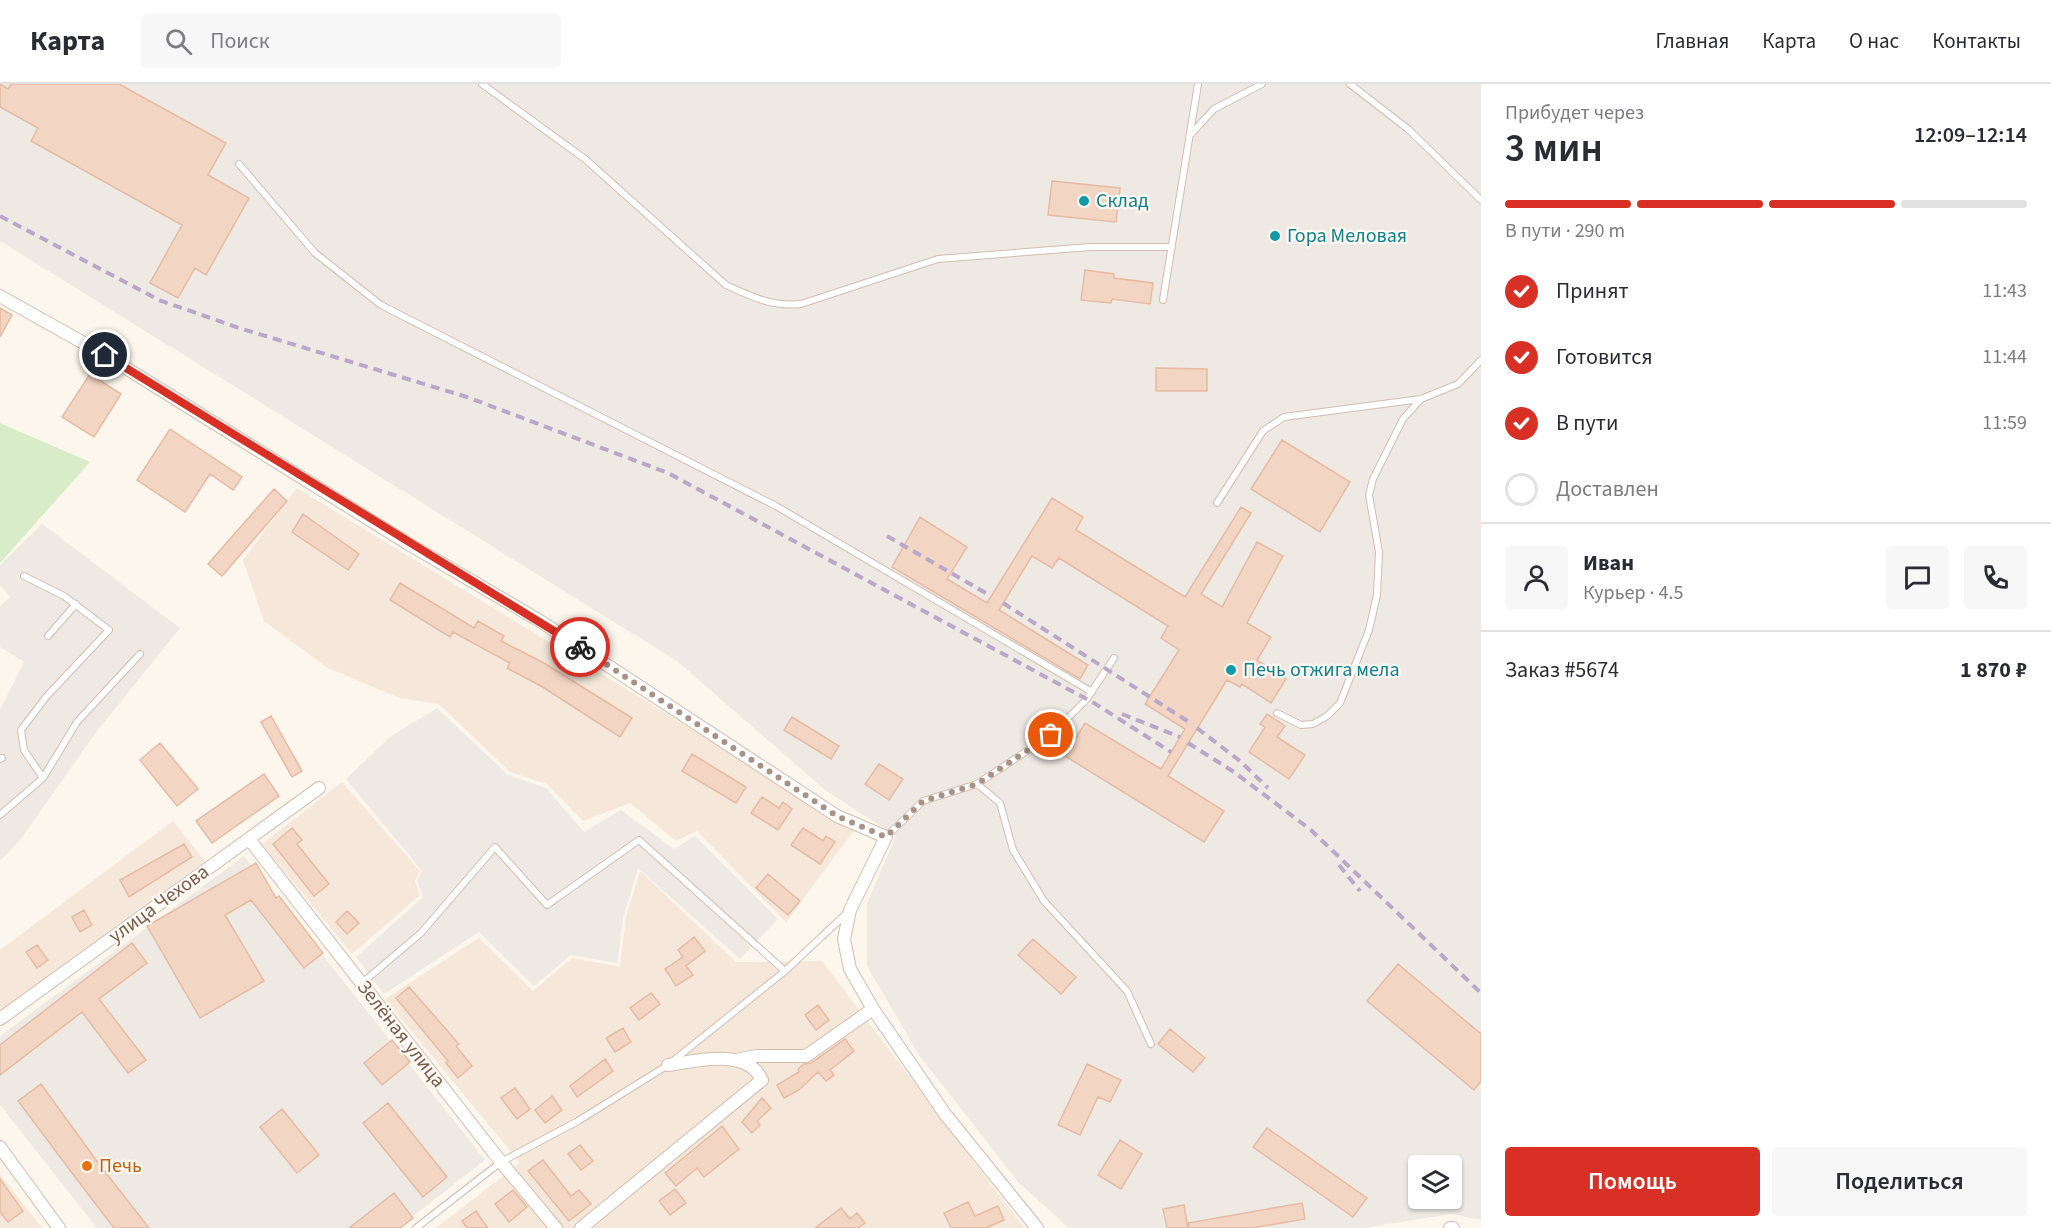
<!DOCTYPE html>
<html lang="ru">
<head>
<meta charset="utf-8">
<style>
  body { margin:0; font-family:"Source Sans 3",sans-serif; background:#f7f7f7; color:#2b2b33; height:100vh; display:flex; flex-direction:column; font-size:22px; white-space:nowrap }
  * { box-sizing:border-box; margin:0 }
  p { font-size:20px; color:#7c7c81 }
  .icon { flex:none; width:33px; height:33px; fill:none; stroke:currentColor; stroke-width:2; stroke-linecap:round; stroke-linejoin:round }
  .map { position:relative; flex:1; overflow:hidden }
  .panel { display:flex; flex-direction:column; background:#fff; width:570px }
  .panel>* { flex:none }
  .controls { position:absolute; left:1408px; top:1071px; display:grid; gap:12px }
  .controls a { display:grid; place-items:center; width:54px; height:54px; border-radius:6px; background:#fff; box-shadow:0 2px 4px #0004; font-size:30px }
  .pin { position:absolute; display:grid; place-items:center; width:51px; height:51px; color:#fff; margin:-26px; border:3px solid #fff; border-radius:50%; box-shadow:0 2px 6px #0007 }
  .courier { position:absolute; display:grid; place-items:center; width:60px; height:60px; margin:-30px; border:4px solid #d93025; border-radius:50%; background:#fff; color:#222; box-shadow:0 2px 8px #0007 }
  .summary em { font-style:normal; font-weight:600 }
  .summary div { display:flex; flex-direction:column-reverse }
  .summary { display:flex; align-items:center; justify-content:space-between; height:102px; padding:0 24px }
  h1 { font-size:39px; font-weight:600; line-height:45px }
  .bar { display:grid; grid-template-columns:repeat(4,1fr); gap:9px 6px; align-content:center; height:72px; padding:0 24px }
  .bar i { height:8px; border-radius:4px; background:#e1e1e2 }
  .bar .active { background:#d93025 }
  .bar p { grid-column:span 4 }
  .line { display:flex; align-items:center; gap:15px; padding:0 24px; border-top:2px solid #e1e1e2 }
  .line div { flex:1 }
  .round { display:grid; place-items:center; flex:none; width:63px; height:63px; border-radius:6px; background:#f7f7f7 }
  ol { padding:0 24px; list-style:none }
  li { display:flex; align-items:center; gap:18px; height:66px }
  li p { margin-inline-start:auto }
  li .icon { padding:6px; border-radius:50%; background:#d93025; color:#fff; stroke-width:4 }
  li:last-child { color:#7c7c81 }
  li i { width:33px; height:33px; border:3px solid #e1e1e2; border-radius:50% }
  .button { display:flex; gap:12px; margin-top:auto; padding:12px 24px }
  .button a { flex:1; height:69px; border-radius:6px; background:#d93025; color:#fff; font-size:24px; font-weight:600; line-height:69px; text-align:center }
  .button a+a { background:#f7f7f7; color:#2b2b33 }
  header { display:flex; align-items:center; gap:36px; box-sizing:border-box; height:84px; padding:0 30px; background:#fff; border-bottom:2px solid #e1e1e2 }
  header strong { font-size:28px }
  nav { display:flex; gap:33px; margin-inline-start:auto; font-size:21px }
  .search { width:420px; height:54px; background:#f7f7f7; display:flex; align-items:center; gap:15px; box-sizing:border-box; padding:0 21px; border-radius:6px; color:#7c7c81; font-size:22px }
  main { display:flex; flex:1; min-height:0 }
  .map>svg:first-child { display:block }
</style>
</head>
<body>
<header>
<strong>Карта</strong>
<div class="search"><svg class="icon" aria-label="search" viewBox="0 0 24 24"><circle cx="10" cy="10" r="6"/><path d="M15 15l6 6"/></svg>Поиск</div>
<nav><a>Главная</a><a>Карта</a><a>О нас</a><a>Контакты</a></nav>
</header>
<main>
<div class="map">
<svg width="1481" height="1144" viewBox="0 0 1481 1144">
  <rect width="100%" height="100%" fill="#fdf6ec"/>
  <path fill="#f5e8da" d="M297 404 855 745 786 838 697 747 676 757 630 719 583 737 547 700 510 688 439 620 399 614 326 583 264 537 243 476Z
    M342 698 420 787 415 797 420 811 352 870 262 760Z
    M173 737 205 777 0 927V866Z
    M640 787 736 878 822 877 1024 1144H436L520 1079 385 915 479 854 533 907 572 874 620 883 626 833Z
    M0 1090 42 1144H0Z"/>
  <path fill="#efe9e4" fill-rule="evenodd" d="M0 0H1481V1136L1451 1130 1363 1144H1069L1019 1099 919 971 867 882V820L896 752 825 706 677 577 0 157ZM1419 1082H1452V1114H1419Z
    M42 440 180 544 97 647 20 756 0 777V626L24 578 0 563V522L10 513 0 501V481Z
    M437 624 508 691 546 704 584 748 621 726 674 765 695 752 778 835 740 875 638 784 623 835 617 879 571 871 534 902 479 848 384 910 356 873 423 813 417 796 422 787 346 695 390 653Z
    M244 772 485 1076 398 1144H97L0 1021V952Z"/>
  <path fill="#d8ecc9" d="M0 339 90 378 0 479Z"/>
  <path fill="#f3d5c3" stroke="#e6bba3" stroke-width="1.5" d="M0 0 8 5 11 0H119L226 59 208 91 249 114 206 191 195 184 178 214 150 199 182 141 31 57 38 44 0 23Z
    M1052 97 1120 104 1116 138 1048 131Z
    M1085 186 1114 190V194L1153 199 1150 220 1112 215 1111 219 1081 216Z
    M0 224 12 231 0 253Z
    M1156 284 1207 285V307H1156Z
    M90 290 121 310 94 353 62 333Z
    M170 345 242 393 233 406 210 390 185 428 137 396Z
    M1282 356 1350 398 1320 448 1251 405Z
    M274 405 287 417 222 492 208 480Z
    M1052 414 1083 433 1076 446 1185 513 1241 423 1251 429 1201 510 1222 523 1257 458 1283 472 1247 539 1271 553 1257 576 1286 595 1271 619 1242 600 1240 603 1227 596 1168 692 1224 727 1204 758 1065 672 1085 639 1161 685 1185 645 1145 620 1179 566 1161 554 1168 542 1059 474 1052 484 1032 472 999 526 1088 581 1080 595 892 483 920 433 967 463 947 495 987 519Z
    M303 430 359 470 348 486 292 448Z
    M400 499 474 544 478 537 504 552 501 557 544 579 632 634 620 653 541 602 507 584 510 579 453 548 450 553 390 516Z
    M1267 630 1285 642 1277 653 1305 671 1289 695 1249 668 1265 643 1260 640Z
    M271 632 302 687 292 693 261 638Z
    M792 633 839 662 831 675 784 646Z
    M160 659 198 705 177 722 140 676Z
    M692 670 746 703 736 719 682 687Z
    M879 680 903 695 889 716 865 700Z
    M264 690 279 712 212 759 196 737Z
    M762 713 779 724 783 718 792 725 778 746 751 729Z
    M292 744 302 756 297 760 329 800 314 812 273 760Z
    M803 744 823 757 826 752 835 758 820 780 791 761Z
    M184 760 192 773 129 813 120 796Z
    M256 779 276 814 279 812 323 869 304 884 251 816 225 831 264 897 200 934 147 842Z
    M768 790 800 817 788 831 756 804Z
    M84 826 92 841 80 848 72 833Z
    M347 827 359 839 347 850 336 838Z
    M694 853 705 867 686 882 693 891 676 902 665 885 683 873 678 866Z
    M1033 855 1076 893 1061 910 1018 871Z
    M132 859 147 879 99 915 146 976 128 989 82 928 0 991V961Z
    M37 861 48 876 37 884 26 868Z
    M1398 880 1481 950V997L1474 1006 1367 917Z
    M409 903 459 960 456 962 472 982 458 994 446 979 448 977 396 914Z
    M651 909 660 920 639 936 630 924Z
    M818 921 829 936 816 946 805 931Z
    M623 944 631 958 615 968 606 954Z
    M1170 945 1205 974 1193 988 1158 960Z
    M845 955 854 967 830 986 834 991 826 997 818 988 799 1006 784 1014 777 1001 799 988 798 985 804 980 811 979Z
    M392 956 410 978 382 1001 364 979Z
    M605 975 613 987 577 1013 570 1002Z
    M1087 980 1121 996 1110 1018 1098 1013 1080 1051 1058 1041Z
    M41 1000 96 1076 149 1144H114L75 1093 18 1017Z
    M515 1004 530 1025 517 1035 501 1014Z
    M552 1012 562 1026 545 1039 535 1026Z
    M762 1014 771 1024 757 1037 760 1041 752 1049 742 1038Z
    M388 1019 447 1093 423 1113 363 1039Z
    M282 1025 319 1071 297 1089 260 1043Z
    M722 1042 739 1065 704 1093 697 1084 676 1102 665 1089Z
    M1267 1044 1367 1114 1353 1133 1253 1063Z
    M1120 1056 1142 1070 1121 1105 1098 1091Z
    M580 1061 593 1077 581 1086 568 1070Z
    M543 1076 571 1112 579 1106 591 1120 569 1137 528 1087Z
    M0 1095 23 1127 8 1138 0 1128Z
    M675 1105 686 1119 670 1131 659 1117Z
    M513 1106 527 1123 509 1138 495 1120Z
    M394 1109 413 1134 400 1144H349Z
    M968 1118 975 1132 998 1122 1004 1136 986 1144H951L944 1129Z
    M1302 1119 1305 1135 1252 1144H1189L1188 1139Z
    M1184 1121 1188 1144H1167L1163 1125Z
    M841 1124 850 1135 857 1129 865 1139 858 1144H815Z
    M476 1127 482 1136 488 1144H467L462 1137Z"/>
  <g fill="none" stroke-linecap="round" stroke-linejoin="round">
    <g stroke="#d1beb0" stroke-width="8">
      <path id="lane" d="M482 0 585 75 726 201C752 213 773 223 801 220L938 175 1090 163H1172
        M1350 0 1408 45 1481 116
        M1191 50 1214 25 1262 0
        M239 80 315 169 381 221 776 422 1092 608
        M1163 216 1198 0
        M1217 419 1263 347 1284 333 1421 315 1458 300 1481 276
        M24 492 64 512 109 546 46 613 21 646 24 666 43 694
        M48 552 76 520
        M1277 629 1301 641 1313 640 1327 632 1340 619 1369 546 1377 511 1379 468 1369 411 1373 395 1403 335 1421 315
        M0 675 2 674
        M977 700 1000 719 1013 766 1044 817 1127 907 1151 960
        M0 731 43 694 77 638 140 570
        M886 753 923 717 977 700 1051 651 1086 616 1114 574
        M362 899 421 849 495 763 547 821 639 756 785 887
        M416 1144 501 1078 578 1037 668 981 785 887 848 828"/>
    </g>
    <g stroke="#d1beb0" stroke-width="14">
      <path id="street" d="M0 212 105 271 407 459 540 537 837 732 886 753 850 826 844 855 850 885 873 925 945 1030 1037 1144
        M249 755 501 1078 556 1144
        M0 935 319 704
        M736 976 756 972H806L873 925
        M0 1063 59 1144
        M581 1144 762 996C747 963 696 977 668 981
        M1450 1144H1453"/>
    </g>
    <use href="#lane" stroke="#fff" stroke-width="6"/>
    <use href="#street" stroke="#fff" stroke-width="12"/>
    <path stroke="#b9a8c9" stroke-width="4" stroke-dasharray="9 6" stroke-linecap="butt" d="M0 132 159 216 239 244 467 313 668 389 1094 619 1171 668
      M887 452 991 512
      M1003 519 1189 638
      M1122 630 1180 653
      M1197 644 1240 677 1268 704
      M1188 659 1234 688 1311 746 1481 909
      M1339 781 1360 807"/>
  </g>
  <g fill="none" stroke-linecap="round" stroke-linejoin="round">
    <path stroke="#a89285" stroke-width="6" stroke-dasharray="0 10.8" d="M580 563 837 732 886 753 923 717 977 700 1051 651"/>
    <path stroke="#d93025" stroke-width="8" d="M105 271 580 563"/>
  </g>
  <g fill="#0f9aa8" stroke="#fffaf3" stroke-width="2">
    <circle cx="1084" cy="117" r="6"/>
    <circle cx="1275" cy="152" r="6"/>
    <circle cx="1231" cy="586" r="6"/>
  </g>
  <circle fill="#e8710a" stroke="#fffaf3" stroke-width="2" cx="87" cy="1082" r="6"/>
  <g text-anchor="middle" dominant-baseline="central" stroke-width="4.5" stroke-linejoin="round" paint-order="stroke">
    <g font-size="20" fill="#0d838f" stroke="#fffaf3" text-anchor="start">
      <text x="1096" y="117">Склад</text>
      <text x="1287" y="152">Гора Меловая</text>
      <text x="1243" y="586">Печь отжига мела</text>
    </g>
    <g font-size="20" fill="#7a5c4d" stroke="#fffaf3">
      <text transform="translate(159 820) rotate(-36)">улица Чехова</text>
      <text transform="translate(401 950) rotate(52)">Зелёная улица</text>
    </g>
    <g font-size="20" fill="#c56008" stroke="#fffaf3" text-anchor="start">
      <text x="99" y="1082">Печь</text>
    </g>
  </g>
</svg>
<div class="controls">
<a><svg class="icon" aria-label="layers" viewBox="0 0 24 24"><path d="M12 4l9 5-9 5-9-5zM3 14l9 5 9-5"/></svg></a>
</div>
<div class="pin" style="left:1051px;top:651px;background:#ea580c"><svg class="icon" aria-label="bag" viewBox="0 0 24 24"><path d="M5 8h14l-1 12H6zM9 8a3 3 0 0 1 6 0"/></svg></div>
<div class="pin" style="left:105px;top:271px;background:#1f2937"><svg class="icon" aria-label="home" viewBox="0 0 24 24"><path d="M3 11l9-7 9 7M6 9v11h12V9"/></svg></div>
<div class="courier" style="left:580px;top:563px"><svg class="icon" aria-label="bike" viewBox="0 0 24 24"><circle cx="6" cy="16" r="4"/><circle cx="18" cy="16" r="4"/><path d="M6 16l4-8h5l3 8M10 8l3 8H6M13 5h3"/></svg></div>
</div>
<section class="panel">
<div class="summary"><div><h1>3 мин</h1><p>Прибудет через</p></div><em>12:09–12:14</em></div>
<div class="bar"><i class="active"></i><i class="active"></i><i class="active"></i><i></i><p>В пути · 290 m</p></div>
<ol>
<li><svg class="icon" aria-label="check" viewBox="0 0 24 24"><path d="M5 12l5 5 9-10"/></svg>Принят<p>11:43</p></li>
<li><svg class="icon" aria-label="check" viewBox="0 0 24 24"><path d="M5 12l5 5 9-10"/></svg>Готовится<p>11:44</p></li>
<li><svg class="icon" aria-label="check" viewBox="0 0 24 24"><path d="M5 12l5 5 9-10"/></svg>В пути<p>11:59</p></li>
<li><i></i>Доставлен</li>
</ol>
<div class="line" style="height:108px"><a class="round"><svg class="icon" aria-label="person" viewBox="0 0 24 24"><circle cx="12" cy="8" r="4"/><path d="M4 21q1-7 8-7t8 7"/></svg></a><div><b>Иван</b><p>Курьер · 4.5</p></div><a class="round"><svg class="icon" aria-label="chat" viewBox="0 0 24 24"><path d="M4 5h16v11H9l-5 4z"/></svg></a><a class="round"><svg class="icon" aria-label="phone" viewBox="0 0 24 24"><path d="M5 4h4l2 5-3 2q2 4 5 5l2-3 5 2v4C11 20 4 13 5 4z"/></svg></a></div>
<div class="line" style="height:78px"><div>Заказ #5674</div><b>1 870 ₽</b></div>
<div class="button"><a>Помощь</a><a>Поделиться</a></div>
</section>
</main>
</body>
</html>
